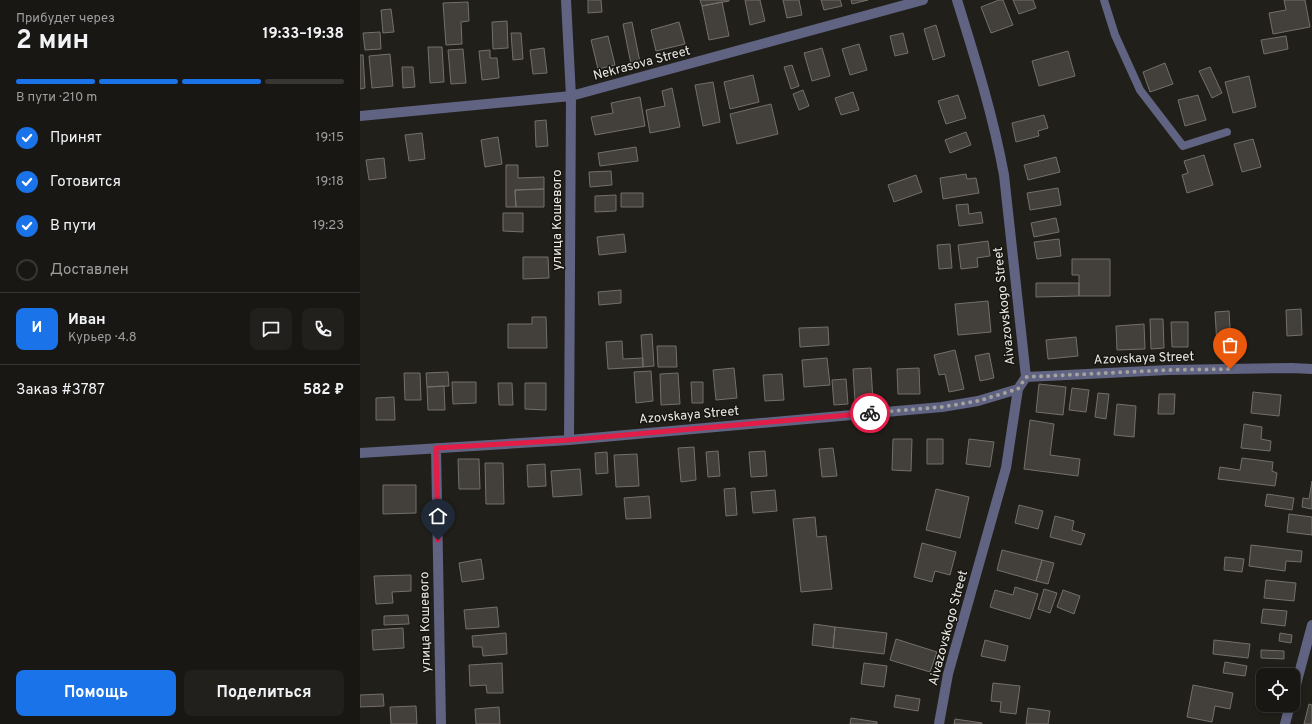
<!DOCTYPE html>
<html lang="ru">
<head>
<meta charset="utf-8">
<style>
  body { margin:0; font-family:Overpass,sans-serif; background:#22201d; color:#f1f3f6; height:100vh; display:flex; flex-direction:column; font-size:15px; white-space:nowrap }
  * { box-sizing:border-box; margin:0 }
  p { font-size:13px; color:#9f9fa0 }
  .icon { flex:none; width:22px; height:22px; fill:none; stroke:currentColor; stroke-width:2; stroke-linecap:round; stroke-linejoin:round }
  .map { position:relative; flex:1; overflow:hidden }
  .sheet { display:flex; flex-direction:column; background:#191714; width:360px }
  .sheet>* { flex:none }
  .buttons { position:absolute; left:896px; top:668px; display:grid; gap:8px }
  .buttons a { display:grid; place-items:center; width:44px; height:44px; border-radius:8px; background:#191714; box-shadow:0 2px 6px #0003,0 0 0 1px #373634; font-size:20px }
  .pin { position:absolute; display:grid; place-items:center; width:34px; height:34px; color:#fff; margin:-41px -17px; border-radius:50% 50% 50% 0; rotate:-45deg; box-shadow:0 0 4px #0007 }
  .pin .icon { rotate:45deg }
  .courier { position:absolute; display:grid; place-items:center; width:40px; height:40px; margin:-20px; border:3px solid #e11d48; border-radius:50%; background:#fff; color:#222; box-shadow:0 1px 5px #0007 }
  .headline em { font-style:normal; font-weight:700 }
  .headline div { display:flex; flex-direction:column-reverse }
  .headline { display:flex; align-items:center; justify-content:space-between; height:68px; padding:0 16px }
  h1 { font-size:26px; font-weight:700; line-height:30px }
  .bar { display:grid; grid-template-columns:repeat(4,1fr); gap:6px 4px; align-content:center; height:48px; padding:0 16px }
  .bar i { height:5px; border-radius:3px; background:#373634 }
  .bar .current { background:#1a73e8 }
  .bar p { grid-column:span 4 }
  .line { display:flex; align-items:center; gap:10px; padding:0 16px; border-top:1px solid #373634 }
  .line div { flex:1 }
  .round { display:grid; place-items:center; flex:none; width:42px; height:42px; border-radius:8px; background:#22201d }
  ol { padding:0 16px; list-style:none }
  li { display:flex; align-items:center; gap:12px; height:44px }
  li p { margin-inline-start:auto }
  li .icon { padding:4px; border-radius:50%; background:#1a73e8; color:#fff; stroke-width:4 }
  li:last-child { color:#9f9fa0 }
  li i { width:22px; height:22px; border:2px solid #373634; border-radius:50% }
  .action { display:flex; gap:8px; margin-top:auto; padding:8px 16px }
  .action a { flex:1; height:46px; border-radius:8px; background:#1a73e8; color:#fff; font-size:16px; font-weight:700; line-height:46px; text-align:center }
  .action a+a { background:#22201d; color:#f1f3f6 }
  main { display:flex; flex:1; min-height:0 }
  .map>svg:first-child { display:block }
</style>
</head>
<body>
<main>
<section class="sheet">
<div class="headline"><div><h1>2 мин</h1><p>Прибудет через</p></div><em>19:33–19:38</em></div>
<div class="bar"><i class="current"></i><i class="current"></i><i class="current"></i><i></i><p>В пути · 210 m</p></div>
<ol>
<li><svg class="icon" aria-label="check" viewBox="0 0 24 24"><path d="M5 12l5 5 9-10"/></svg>Принят<p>19:15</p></li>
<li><svg class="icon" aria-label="check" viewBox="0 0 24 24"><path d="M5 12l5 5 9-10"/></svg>Готовится<p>19:18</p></li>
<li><svg class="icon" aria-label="check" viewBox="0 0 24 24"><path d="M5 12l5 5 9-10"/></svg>В пути<p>19:23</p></li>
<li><i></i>Доставлен</li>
</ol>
<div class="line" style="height:72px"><b class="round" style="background:#1a73e8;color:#fff">И</b><div><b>Иван</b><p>Курьер · 4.8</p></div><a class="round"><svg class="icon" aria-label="chat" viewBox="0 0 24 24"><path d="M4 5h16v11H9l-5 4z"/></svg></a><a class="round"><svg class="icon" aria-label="phone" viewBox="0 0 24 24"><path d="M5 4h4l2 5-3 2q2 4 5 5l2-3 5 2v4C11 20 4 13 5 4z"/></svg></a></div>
<div class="line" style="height:52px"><div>Заказ #3787</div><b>582 ₽</b></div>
<div class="action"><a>Помощь</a><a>Поделиться</a></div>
</section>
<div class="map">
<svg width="952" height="724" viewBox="0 0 952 724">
  <rect width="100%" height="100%" fill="#211f1a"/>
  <path fill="#433f3a" stroke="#746f6a" d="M228 0H241L242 12 228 13Z
    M340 0H369V1L342 6Z
    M385 0H400L405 21 390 25Z
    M423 0H439L442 15 427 18Z
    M461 0H480L482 6 464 10Z
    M491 0H508L492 4Z
    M639 0H643L653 25 631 33 621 7Z
    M653 0H673L676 8 659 14Z
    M924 0H945L950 27 913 34 909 13 926 10Z
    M108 2 109 21 101 22 102 44 86 45 83 3Z
    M362 2 369 36 349 40 342 6Z
    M31 9 34 32 23 33 21 10Z
    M147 21 148 48 133 49 132 22Z
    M272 22 280 62 271 64 263 24Z
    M319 22 325 44 296 51 291 30Z
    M576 25 585 56 573 60 564 29Z
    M20 32 21 49 5 50 3 33Z
    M151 33H161L163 59 153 60Z
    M543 33 548 53 535 56 530 36Z
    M248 36 255 65 238 69 231 40Z
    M926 36 928 49 904 54 901 40Z
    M499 44 507 70 490 75 482 49Z
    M68 47H82L84 82 70 83Z
    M184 48 187 73 173 74 170 50Z
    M462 48 470 76 452 81 444 53Z
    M103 49 106 83 91 84 88 50Z
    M130 50V58H137L139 78 122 80 119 51Z
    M708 51 715 76 679 86 672 61Z
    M30 54 33 86 12 88 9 56Z
    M0 55H3L5 88 0 89Z
    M805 63 813 84 790 92 783 72Z
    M432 65 439 86 431 89 424 67Z
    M42 67H53L55 87 43 88Z
    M850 67 862 93 852 98 839 71Z
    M393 75 399 102 370 109 364 82Z
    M889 76 896 107 873 113 865 82Z
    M353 82 360 122 343 126 335 85Z
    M312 88 320 127 290 133 286 110 305 106 302 91Z
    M443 90 449 106 439 110 433 94Z
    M493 92 499 110 481 115 475 98Z
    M598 95 606 118 586 124 578 101Z
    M838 95 846 120 825 126 818 100Z
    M280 97 285 126 235 135 231 117 253 113 251 103Z
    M411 104 418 134 377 144 370 114Z
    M684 115 688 128 678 131 679 136 656 142 652 123Z
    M186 120 188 146 176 147 175 121Z
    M606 132 611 145 590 153 585 140Z
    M62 133 65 159 49 161 45 135Z
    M138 137 142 164 125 167 121 140Z
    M893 139 901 167 882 172 874 144Z
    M276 147 278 161 240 166 238 153Z
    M844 155 853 185 827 193 822 175 828 173 824 161Z
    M696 157 700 172 668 180 664 165Z
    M24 158 26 178 9 180 6 160Z
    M146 165H158V178L184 177V189L155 190 156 207H146Z
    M251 171 252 185 230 187 229 172Z
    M606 174 607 179 616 178 619 193 583 199 580 178Z
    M556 175 562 192 534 202 528 185Z
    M698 188 701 205 670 210 667 193Z
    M184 189V207H156L155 190Z
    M261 193H283V207H261Z
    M256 195V211L235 212V196Z
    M608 204 609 214 621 212 623 223 599 226 596 205Z
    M143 213H163V232L143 231Z
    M696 218 699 232 674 237 671 223Z
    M264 234 266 252 239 255 237 237Z
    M699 239 701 256 677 259 674 242Z
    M628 241 630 256 617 258 618 267 601 269 598 245Z
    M590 244 592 268 579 269 577 245Z
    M163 257H188L189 278 163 279Z
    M712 259H750V296H719V275H712Z
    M676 283H719V296L676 297Z
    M261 290V303L239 305 238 292Z
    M628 301 631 332 598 335 595 304Z
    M941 309 942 335 927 336 926 310Z
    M869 311 871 344 857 345 855 312Z
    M172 317H186L187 348H148V324H172Z
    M790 319H803L804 348 791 349Z
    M811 322H828V347H812Z
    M784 324 785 349 757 350 756 326Z
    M468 327 469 345 440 347 439 328Z
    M292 334 294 366 283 367 281 335Z
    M716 337 718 356 688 359 686 340Z
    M262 341 263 359 283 358V367L248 369 246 342Z
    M297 346H316L317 367H298Z
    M595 350 604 389 589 392 585 374 579 375 574 355Z
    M629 353 634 378 620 381 615 356Z
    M467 358 470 385 444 387 442 360Z
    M374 368 377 398 356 400 353 370Z
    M511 368 513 401 495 402 493 369Z
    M559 368 560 394H538L537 369Z
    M291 371 293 401 276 403 274 372Z
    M88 372 89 386 67 387 66 373Z
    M44 373H60L61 400H45Z
    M318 373 320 404 301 405 300 374Z
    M422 374 424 400 405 401 403 375Z
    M486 379 488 404 474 405 472 380Z
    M92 382H116V403L93 404Z
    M331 382H343V403H332Z
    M138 383H152L153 405H139Z
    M165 383H186V410L165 409Z
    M679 384 706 387 703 415 676 412Z
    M84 386 85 410H68L67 387Z
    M712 388 729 390 726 412 709 410Z
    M893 392 921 395 919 416 891 413Z
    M738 393 749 394 746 419 735 417Z
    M799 394H815L814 414H798Z
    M34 397 35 420H16V398Z
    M757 404 776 406 774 437 754 435Z
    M670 420 694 424 690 455 720 459 718 476 664 469Z
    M884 424 902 427 901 439 911 441 910 451 881 448Z
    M533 439H552L551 471 532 470Z
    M567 439H583V464H567Z
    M609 439 634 442 630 467 606 464Z
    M334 447 336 480 321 482 318 448Z
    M473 448 477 476 462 477 459 449Z
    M358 451 360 476 348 477 346 452Z
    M405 451 407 476 391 477 389 452Z
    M247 452 248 473 236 474 235 453Z
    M277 454 279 486 256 487 254 455Z
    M882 458 913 462 912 471 917 473 915 486 858 479 860 467 880 470Z
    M98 459H119L120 489H99Z
    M125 463H143L144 504H126Z
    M185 464 186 486 168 487 167 465Z
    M220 469 222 495 193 497 191 471Z
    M952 481V509L942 507 943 498 949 499Z
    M23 485H56V513L23 514Z
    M375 488 377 515 366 516 364 489Z
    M576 489 609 497 600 538 566 530Z
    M415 490 417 511 393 513 391 492Z
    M907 494 934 498 932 510 905 506Z
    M289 496 291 518 266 519 264 498Z
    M659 505 683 511 678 529 655 523Z
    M929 514 952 517V535L927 532Z
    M695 516 714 521 712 530 725 534 721 545 690 537Z
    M455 517 457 537 466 536 472 589 441 592 433 519Z
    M562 543 596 552 590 575 575 571 572 582 554 577Z
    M891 545 942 551 941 562 926 561 925 571 889 566Z
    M642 550 682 560 676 581 637 570Z
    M865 557 884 559 882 572 864 570Z
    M121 559 124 579 102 582 99 563Z
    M682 560 694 563 688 584 676 581Z
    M51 575V591L32 592 33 603 16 604 14 576Z
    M906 580 936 583 934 601 904 598Z
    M655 587 678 594 670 619 630 607 635 590 653 595Z
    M684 589 697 593 690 613 678 609Z
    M703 590 720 596 714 614 697 607Z
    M137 607 139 627 106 629 104 610Z
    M903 609 927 611 925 626 901 623Z
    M48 615 49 624 24 625V616Z
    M454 624 475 627 473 648 452 645Z
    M475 627 527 633 524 654 473 648Z
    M43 628 44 648 13 650 12 630Z
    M146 633 147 654 123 656 122 647H113L112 636Z
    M920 633 932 635 931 643 919 641Z
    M536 639 577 652 570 672 530 660Z
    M625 640 648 646 645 661 621 656Z
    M854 640 890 644 888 658 853 654Z
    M901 650 924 651V659L901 658Z
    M865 662 887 666 885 676 863 673Z
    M142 663 143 693H127L126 685 110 686 109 665Z
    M504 663 527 666 524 687 501 684Z
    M633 683 660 686 656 714 640 712 641 702 631 701Z
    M833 685 873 693 870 709 855 706 852 722 827 717Z
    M23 694 24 706 0 707V695Z
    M536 695 560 699 558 711 534 707Z
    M949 704 952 705V724H944Z
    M56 706 57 724H31L30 707Z
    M139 707 140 724H116L115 709Z
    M668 708 690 711 688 724H666Z
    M491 718 517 722V724H490Z
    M595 719 622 723V724H594Z"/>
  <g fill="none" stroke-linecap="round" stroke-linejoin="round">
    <path stroke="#606382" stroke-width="8" d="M744 0 755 35 780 90 823 146 867 132"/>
    <path stroke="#606382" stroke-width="10" d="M206 0 211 96 209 440
      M0 116 211 96 563 0
      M666 377 808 370 932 368 952 369
      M76 448 81 724
      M0 453 209 440 582 407 618 401 658 389
      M933 696 952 625
      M579 724 588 674 646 468 658 389 666 377 644 175C633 115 615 58 597 0
      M925 724 930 705"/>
  </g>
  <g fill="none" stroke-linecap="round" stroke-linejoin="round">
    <path stroke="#a3a29d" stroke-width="4" stroke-dasharray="0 7.2" d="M510 413 582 407 618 401 658 389 666 377 808 370 870 369"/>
    <path stroke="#e11d48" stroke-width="5" d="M78 540 76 448 209 440 510 413"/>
  </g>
  <g text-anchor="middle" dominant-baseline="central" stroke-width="3" stroke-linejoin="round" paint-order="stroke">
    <g font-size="13" fill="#e9e8e4" stroke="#181611">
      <text transform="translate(282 64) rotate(-15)">Nekrasova Street</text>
      <text transform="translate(198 220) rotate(-90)">улица Кошевого</text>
      <text transform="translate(645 306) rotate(-96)">Aivazovskogo Street</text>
      <text transform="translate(784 359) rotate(-2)">Azovskaya Street</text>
      <text transform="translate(329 416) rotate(-5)">Azovskaya Street</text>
      <text transform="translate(66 622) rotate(-91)">улица Кошевого</text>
      <text transform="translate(589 628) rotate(-75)">Aivazovskogo Street</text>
    </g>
  </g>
</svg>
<div class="buttons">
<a><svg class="icon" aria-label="locate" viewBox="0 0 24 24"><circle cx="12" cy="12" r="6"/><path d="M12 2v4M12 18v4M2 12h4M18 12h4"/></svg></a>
</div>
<div class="pin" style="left:870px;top:369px;background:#ea580c"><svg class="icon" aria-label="bag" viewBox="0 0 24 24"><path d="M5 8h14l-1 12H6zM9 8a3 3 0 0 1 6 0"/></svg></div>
<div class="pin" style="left:78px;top:540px;background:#1f2937"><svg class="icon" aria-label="home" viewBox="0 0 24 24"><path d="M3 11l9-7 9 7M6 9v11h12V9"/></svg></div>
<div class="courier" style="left:510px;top:413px"><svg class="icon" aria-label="bike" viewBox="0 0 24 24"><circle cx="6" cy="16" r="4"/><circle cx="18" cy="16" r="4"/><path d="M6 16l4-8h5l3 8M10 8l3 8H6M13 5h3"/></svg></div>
</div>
</main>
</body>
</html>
